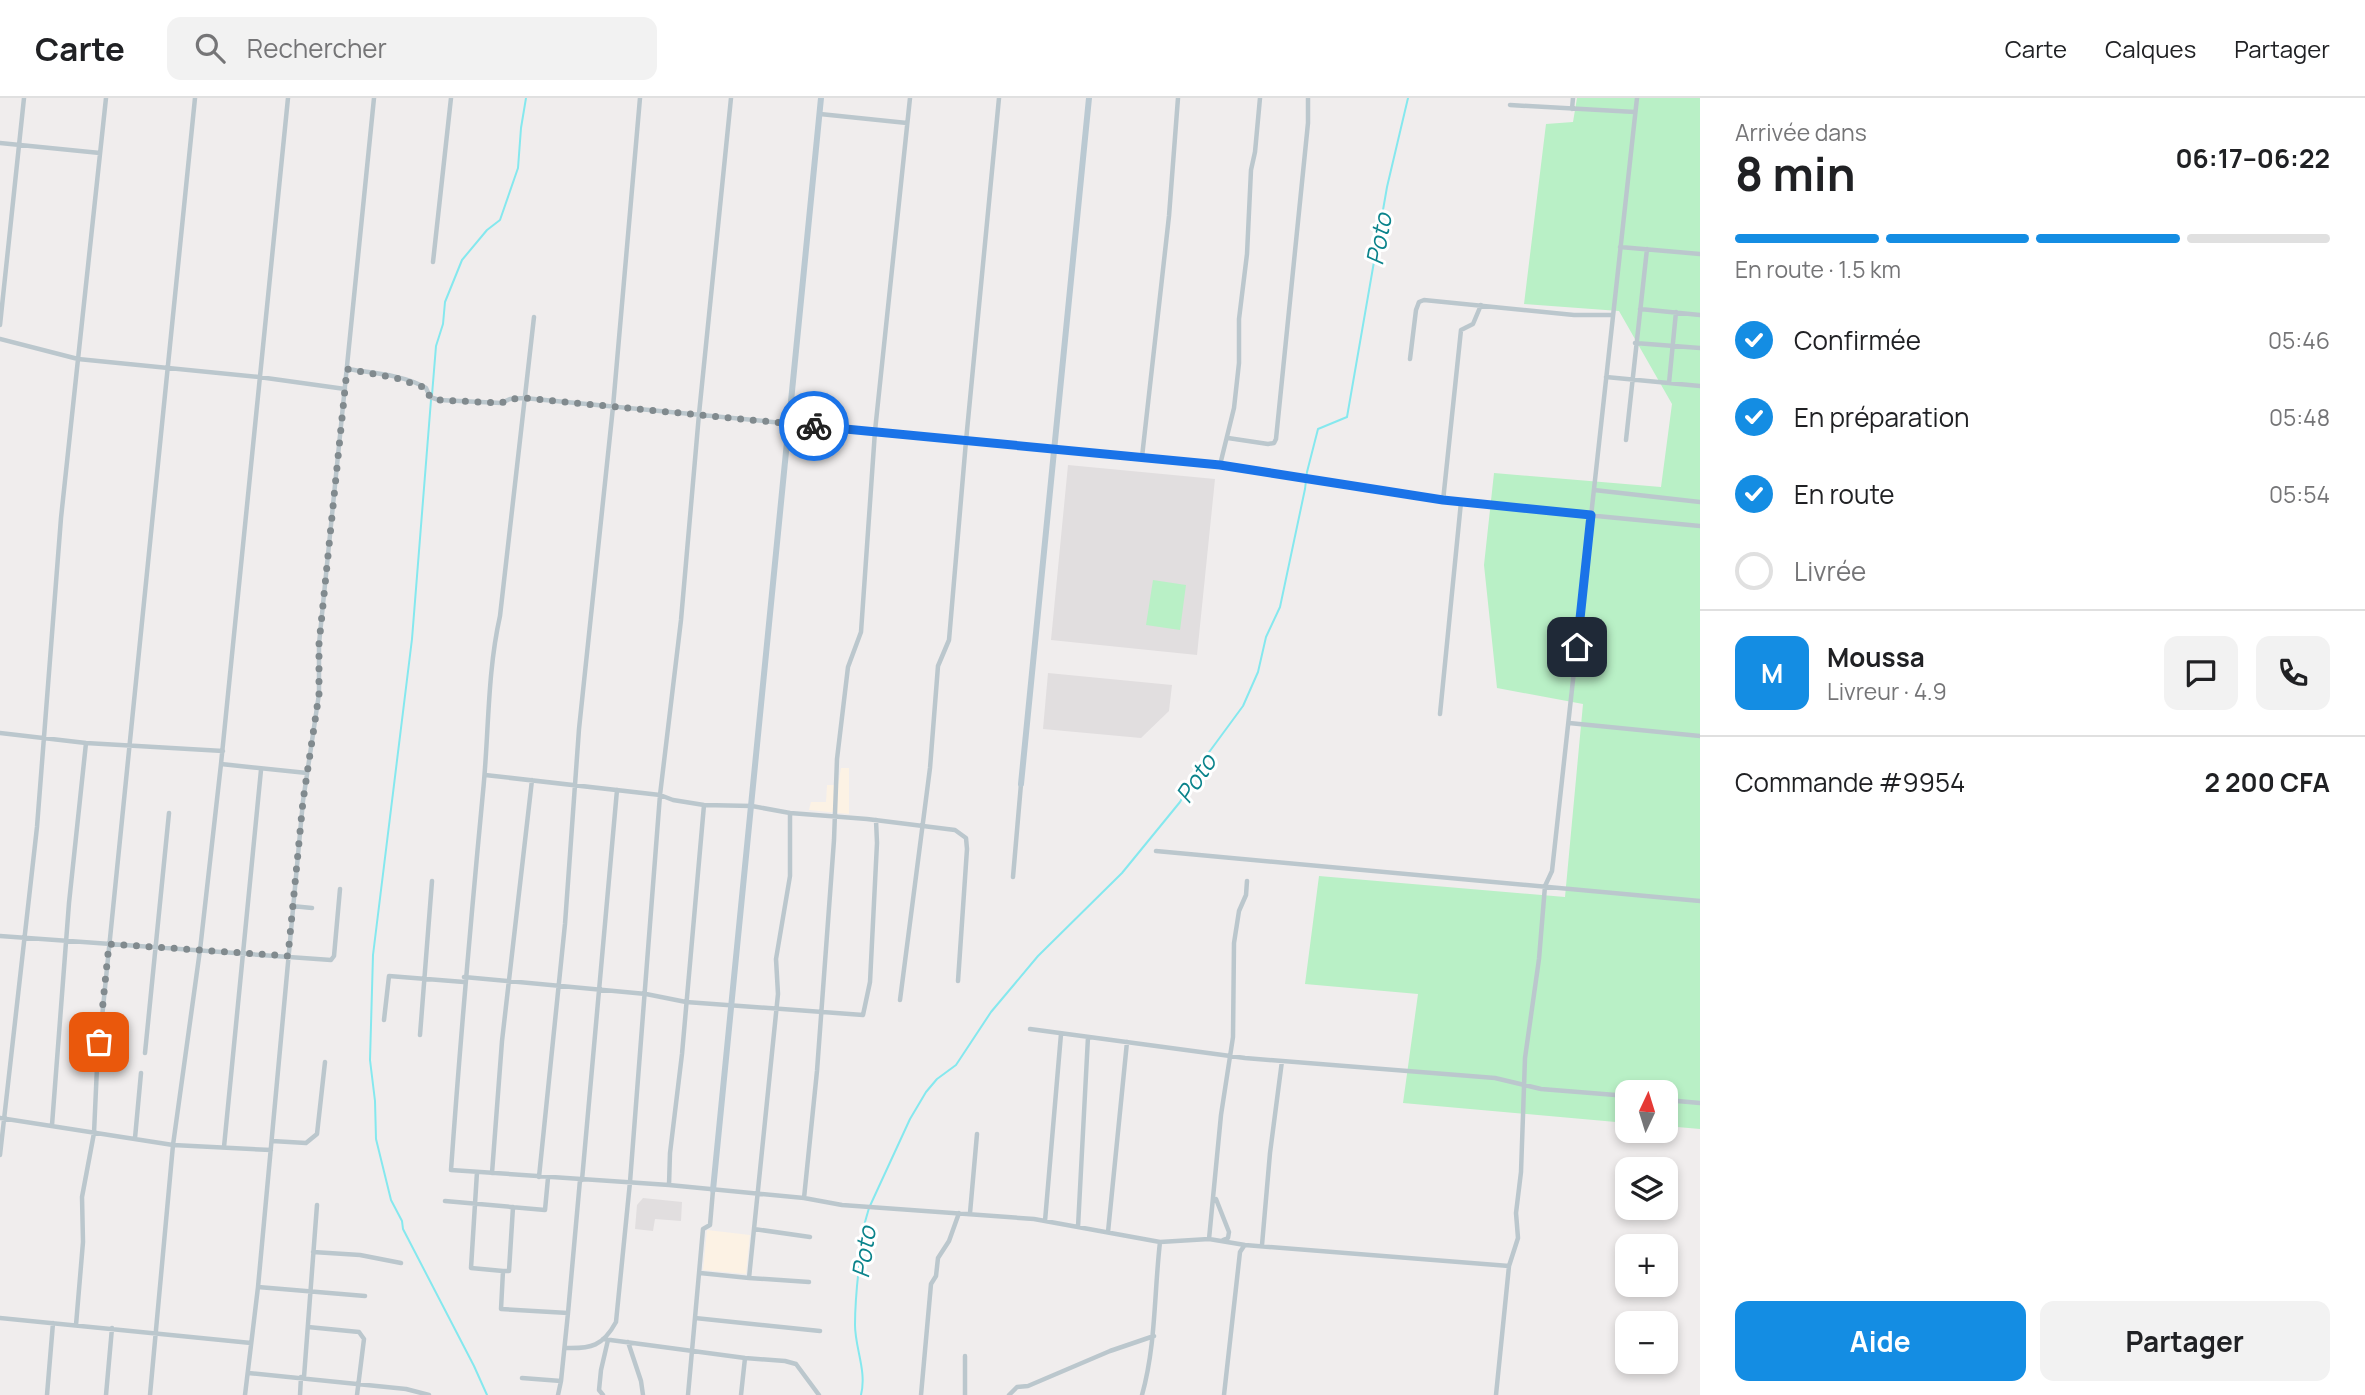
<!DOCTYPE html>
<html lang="fr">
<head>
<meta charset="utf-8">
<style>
  body { margin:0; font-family:Manrope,sans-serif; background:#f2f2f2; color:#202124; height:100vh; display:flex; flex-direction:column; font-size:26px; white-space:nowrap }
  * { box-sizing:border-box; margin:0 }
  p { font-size:23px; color:#757577 }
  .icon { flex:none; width:38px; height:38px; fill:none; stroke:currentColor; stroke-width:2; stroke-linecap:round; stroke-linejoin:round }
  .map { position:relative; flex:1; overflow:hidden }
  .sheet { display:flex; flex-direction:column; background:#fff; width:665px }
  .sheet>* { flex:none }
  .needle { width:46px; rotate:4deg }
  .fabs { position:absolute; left:1615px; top:982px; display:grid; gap:14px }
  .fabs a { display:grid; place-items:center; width:63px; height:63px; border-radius:14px; background:#fff; box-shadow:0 4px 10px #0003; font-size:35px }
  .pin { position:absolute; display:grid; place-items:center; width:60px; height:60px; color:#fff; margin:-30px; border-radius:14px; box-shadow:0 4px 10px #0006 }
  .courier { position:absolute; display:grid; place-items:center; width:70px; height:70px; margin:-35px; border:5px solid #1a73e8; border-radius:50%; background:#fff; color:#222; box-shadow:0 2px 9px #0007 }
  .head em { font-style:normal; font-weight:700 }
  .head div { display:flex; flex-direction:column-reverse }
  .head { display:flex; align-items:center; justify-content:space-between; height:119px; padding:0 35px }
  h1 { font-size:46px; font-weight:700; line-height:52px }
  .bar { display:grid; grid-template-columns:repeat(4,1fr); gap:10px 7px; align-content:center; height:84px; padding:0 35px }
  .bar i { height:9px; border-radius:5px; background:#e0e0e0 }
  .bar .active { background:#148de3 }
  .bar p { grid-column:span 4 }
  .line { display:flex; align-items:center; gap:18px; padding:0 35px; border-top:2px solid #e0e0e0 }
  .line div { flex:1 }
  .round { display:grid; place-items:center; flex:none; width:74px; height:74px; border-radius:14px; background:#f2f2f2 }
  ol { padding:0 35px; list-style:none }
  li { display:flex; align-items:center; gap:21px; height:77px }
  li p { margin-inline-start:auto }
  li .icon { padding:7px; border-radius:50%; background:#148de3; color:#fff; stroke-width:4 }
  li:last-child { color:#757577 }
  li i { width:38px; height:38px; border:4px solid #e0e0e0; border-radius:50% }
  .cta { display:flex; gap:14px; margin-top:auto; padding:14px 35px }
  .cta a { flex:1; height:80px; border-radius:14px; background:#148de3; color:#fff; font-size:28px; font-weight:700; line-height:80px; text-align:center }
  .cta a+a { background:#f2f2f2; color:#202124 }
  header { display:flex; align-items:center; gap:42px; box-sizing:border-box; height:98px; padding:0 35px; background:#fff; border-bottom:2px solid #e0e0e0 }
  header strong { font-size:33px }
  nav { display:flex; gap:38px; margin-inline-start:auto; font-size:24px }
  .search { width:490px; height:63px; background:#f2f2f2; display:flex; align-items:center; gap:18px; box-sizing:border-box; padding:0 24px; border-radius:14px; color:#757577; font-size:26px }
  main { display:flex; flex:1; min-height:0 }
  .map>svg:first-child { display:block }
</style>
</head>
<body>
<header>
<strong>Carte</strong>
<div class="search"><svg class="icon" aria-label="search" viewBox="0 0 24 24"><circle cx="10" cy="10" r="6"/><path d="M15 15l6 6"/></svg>Rechercher</div>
<nav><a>Carte</a><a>Calques</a><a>Partager</a></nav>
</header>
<main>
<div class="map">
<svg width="1700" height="1297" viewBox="0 0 1700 1297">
  <rect width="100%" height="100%" fill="#f0eded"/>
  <path fill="#fcf2e4" d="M841 670H849V716L809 712 811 704H826L827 687H838Z
    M707 1132 750 1137 746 1176 703 1172Z"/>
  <path fill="#e1dedf" d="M1068 367 1215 381 1197 557 1051 542Z
    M1048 575 1172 587 1169 613 1141 640 1043 631Z
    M643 1100 682 1104 681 1123 655 1121 653 1133 635 1131 637 1107Z"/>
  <path fill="#b9f0c6" d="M1577 0H1700V1031L1666 1028V994H1628L1627 1025 1403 1005 1418 896 1305 886 1319 778 1565 799 1583 606 1497 590 1484 467 1494 375 1661 389 1672 306 1619 213 1524 206 1546 26 1573 24Z
    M1153 482 1186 487 1180 532 1146 527Z"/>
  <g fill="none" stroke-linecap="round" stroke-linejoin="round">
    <path stroke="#85e8ee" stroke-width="2" d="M432 297 436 248 443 226 445 204 462 162 487 132 500 122 518 70 521 30 526 0
      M431 302 412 541 373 857 370 962 375 1003 376 1041 391 1102 402 1123 403 1131 474 1268 487 1297
      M861 1297C867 1273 855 1250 855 1227 855 1193 860 1157 865 1124L869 1110 910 1021 926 994 937 981 956 967 991 914 1038 858 1122 775 1180 704 1207 657 1243 608 1258 574 1266 539 1280 509 1305 391 1307 374 1318 331 1347 319 1387 89 1408 0"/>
    <path stroke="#bbc7cd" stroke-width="4.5" d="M288 0 221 666 307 675
      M1510 7 1635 14
      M1572 11 1573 0
      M820 16 907 25
      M0 45 100 55
      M1620 149 1700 156
      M433 164 451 0
      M1640 211 1700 217
      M534 219 500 518C487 576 489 635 483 694 471 820 460 946 451 1072L669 1087 804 1100 842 1107 1034 1121 1160 1144 1209 1141 1245 1147 1509 1168
      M0 227 24 0
      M0 241 78 261 259 279 345 291
      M1635 245 1700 250
      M1410 261 1416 212 1419 204 1424 202 1574 217H1613
      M347 271C373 275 404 277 426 290L430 299 439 302 501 305 510 301 524 300 1220 367 1443 403 1700 428
      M1606 279 1700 288
      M1669 285 1676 214
      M1228 340 1268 346 1274 345 1276 341 1308 25V0
      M1626 342 1647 151
      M1142 359 1169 118 1178 0
      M1220 367 1234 310 1239 265V221L1247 156 1251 72 1255 54 1260 0
      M1594 392 1700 404
      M1443 403 1461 232 1473 226 1481 207
      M1440 616 1461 404
      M1569 625 1700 638
      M0 635 86 645 223 653
      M485 677 660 697 673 702 704 707 752 708 790 715 867 721 955 732 966 740 967 751 958 883
      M1156 753 1700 803
      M1013 779 1021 686
      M292 808 312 810
      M0 838 331 862 334 858 340 791
      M464 879 646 896 686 904 863 917 870 884 877 745 876 722
      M900 902 930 670 938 568 949 542 966 343 999 0
      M384 922 389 878 464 884
      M1030 931 1245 960 1495 980 1541 991 1628 998
      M420 937 432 783
      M145 955 169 715
      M1666 1002 1700 1005
      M0 1020 173 1047 271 1052
      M52 1027 69 805 86 645
      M135 1040 141 975
      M272 1043 306 1045 317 1036 325 964
      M224 1049 261 672
      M0 1057 37 729 61 420 106 0
      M477 1074 471 1170 503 1173
      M492 1075 502 943 532 682
      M539 1079 565 826 579 631 613 309 640 0
      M582 1082 617 692
      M669 1087 670 1055 682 956 704 707
      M804 1100 817 973 834 742 837 661 848 569 861 534 875 333 910 0
      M1216 1101 1229 1134 1228 1140 1223 1142
      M445 1103 545 1112 548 1080
      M513 1109 509 1173H503L501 1211 568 1215 561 1283 522 1280
      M970 1115 977 1036
      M1045 1123 1061 936
      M1078 1129 1088 939
      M754 1131 810 1139
      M1108 1134 1127 944
      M1209 1141 1221 1017 1233 939 1234 845 1239 813 1246 797 1247 783
      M1262 1147 1270 1055 1282 963
      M313 1154 360 1157 401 1165
      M700 1175 749 1180 778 896 776 861 790 778V715
      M749 1180 809 1184
      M258 1189 365 1198
      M568 1215 580 1082
      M0 1220 251 1245
      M695 1220 820 1233
      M76 1227 83 1144 82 1099 94 1035 97 969 195 0
      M308 1229 359 1234 364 1241 357 1297
      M603 1241 745 1260 785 1263 796 1266 819 1297
      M628 1244 641 1283 643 1297
      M565 1250C591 1251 603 1248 616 1224L630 1084 660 697 681 522 699 316 731 0
      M248 1275 406 1291 429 1297
      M304 1279 317 1107
      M47 1297 53 1225
      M106 1297 112 1230
      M150 1297 173 1047 200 852 221 666
      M245 1297 258 1189 303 703 319 596V546L374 0
      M300 1297 301 1279
      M558 1297 561 1283
      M603 1297 599 1292 601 1272 608 1242
      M688 1297 703 1131 710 1127 713 1092
      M741 1297 745 1260
      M921 1297 931 1186 936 1178 938 1160 949 1143 959 1115
      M965 1297V1258
      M1009 1297 1017 1289 1028 1288 1110 1253 1154 1238
      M1142 1297C1156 1247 1154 1196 1160 1144
      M1224 1297 1240 1154 1244 1148
      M1496 1297 1509 1168 1518 1140 1516 1115 1521 1074 1525 960 1539 861 1545 788 1552 773 1637 0"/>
    <path stroke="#bac9d2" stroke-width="6" d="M1021 686 1089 0
      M713 1092 821 0"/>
  </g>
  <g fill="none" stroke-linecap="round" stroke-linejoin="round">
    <path stroke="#818a8e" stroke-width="7" stroke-dasharray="0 12.6" d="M99 944 109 846 288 858 303 703 319 596V546L347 271 396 280 426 290 430 299 439 302 501 305 510 301 524 300 814 328"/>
    <path stroke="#1a73e8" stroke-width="9" d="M814 328 1220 367 1443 402 1591 417 1577 549"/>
  </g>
  <g text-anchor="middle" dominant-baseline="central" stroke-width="6" stroke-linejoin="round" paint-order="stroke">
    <g font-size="24" font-style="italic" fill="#0a838b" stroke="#fff">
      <text transform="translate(1378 141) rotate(-80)">Poto</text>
      <text transform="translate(1195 680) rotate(-57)">Poto</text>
      <text transform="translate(863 1154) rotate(-82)">Poto</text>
    </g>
  </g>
</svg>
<div class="fabs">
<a><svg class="needle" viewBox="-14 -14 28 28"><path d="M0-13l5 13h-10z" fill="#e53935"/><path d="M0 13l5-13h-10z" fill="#757577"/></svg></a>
<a><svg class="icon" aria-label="layers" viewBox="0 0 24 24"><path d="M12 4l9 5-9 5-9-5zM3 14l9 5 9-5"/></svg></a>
<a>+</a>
<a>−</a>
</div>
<div class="pin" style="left:99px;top:944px;background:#ea580c"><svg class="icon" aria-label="bag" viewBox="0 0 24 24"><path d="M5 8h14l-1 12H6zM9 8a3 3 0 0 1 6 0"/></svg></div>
<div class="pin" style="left:1577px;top:549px;background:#1f2937"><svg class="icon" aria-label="home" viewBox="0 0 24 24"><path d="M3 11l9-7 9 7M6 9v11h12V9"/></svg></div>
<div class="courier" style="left:814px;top:328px"><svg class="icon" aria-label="bike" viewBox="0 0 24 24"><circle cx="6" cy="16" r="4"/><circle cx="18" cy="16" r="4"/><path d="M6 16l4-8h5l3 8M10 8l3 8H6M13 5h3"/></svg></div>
</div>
<section class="sheet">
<div class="head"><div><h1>8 min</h1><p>Arrivée dans</p></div><em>06:17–06:22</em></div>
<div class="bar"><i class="active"></i><i class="active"></i><i class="active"></i><i></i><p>En route · 1.5 km</p></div>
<ol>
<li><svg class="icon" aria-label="check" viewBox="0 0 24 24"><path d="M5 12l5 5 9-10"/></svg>Confirmée<p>05:46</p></li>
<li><svg class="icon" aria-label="check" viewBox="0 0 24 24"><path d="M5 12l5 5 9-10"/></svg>En préparation<p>05:48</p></li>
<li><svg class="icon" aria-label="check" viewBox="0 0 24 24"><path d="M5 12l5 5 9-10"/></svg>En route<p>05:54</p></li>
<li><i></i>Livrée</li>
</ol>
<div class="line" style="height:126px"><b class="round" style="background:#148de3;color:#fff">M</b><div><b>Moussa</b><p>Livreur · 4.9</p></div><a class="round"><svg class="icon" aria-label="chat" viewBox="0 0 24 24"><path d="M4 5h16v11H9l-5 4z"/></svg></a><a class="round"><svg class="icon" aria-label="phone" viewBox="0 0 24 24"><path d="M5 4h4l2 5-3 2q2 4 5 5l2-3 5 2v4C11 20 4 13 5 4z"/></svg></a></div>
<div class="line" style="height:91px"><div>Commande #9954</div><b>2 200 CFA</b></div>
<div class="cta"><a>Aide</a><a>Partager</a></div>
</section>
</main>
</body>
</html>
